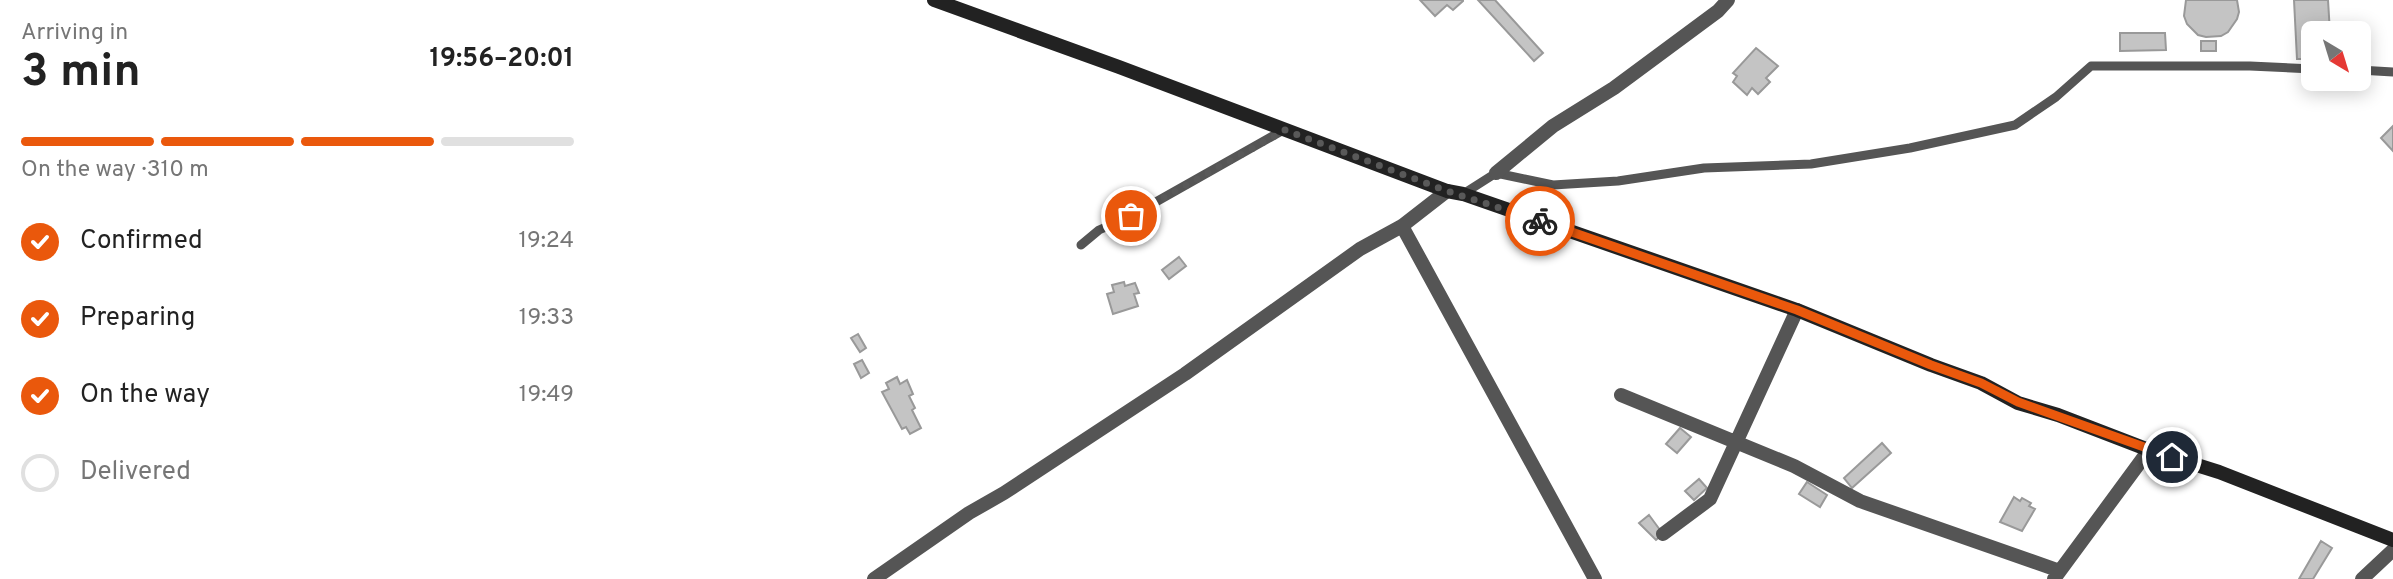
<!DOCTYPE html>
<html lang="en">
<head>
<meta charset="utf-8">
<style>
  body { margin:0; font-family:Overpass,sans-serif; background:#f6f6f6; color:#222; height:100vh; display:flex; flex-direction:column; font-size:26px; white-space:nowrap }
  * { box-sizing:border-box; margin:0 }
  p { font-size:23px; color:#767676 }
  .icon { flex:none; width:38px; height:38px; fill:none; stroke:currentColor; stroke-width:2; stroke-linecap:round; stroke-linejoin:round }
  .map { position:relative; flex:1; overflow:hidden }
  .details { display:flex; flex-direction:column; background:#fff; width:595px }
  .details>* { flex:none }
  .needle { width:46px; rotate:142deg }
  .fabs { position:absolute; left:1706px; top:21px; display:grid; gap:14px }
  .fabs a { display:grid; place-items:center; width:70px; height:70px; border-radius:10px; background:#fff; box-shadow:0 4px 18px #0003; font-size:35px }
  .pin { position:absolute; display:grid; place-items:center; width:60px; height:60px; color:#fff; margin:-30px; border:4px solid #fff; border-radius:50%; box-shadow:0 2px 7px #0007 }
  .courier { position:absolute; display:grid; place-items:center; width:70px; height:70px; margin:-35px; border:5px solid #ea580c; border-radius:50%; background:#fff; color:#222; box-shadow:0 2px 9px #0007 }
  .summary em { font-style:normal; font-weight:700 }
  .summary div { display:flex; flex-direction:column-reverse }
  .summary { display:flex; align-items:center; justify-content:space-between; height:119px; padding:0 21px }
  h1 { font-size:46px; font-weight:700; line-height:52px }
  .bar { display:grid; grid-template-columns:repeat(4,1fr); gap:10px 7px; align-content:center; height:84px; padding:0 21px }
  .bar i { height:9px; border-radius:5px; background:#e0e0e0 }
  .bar .on { background:#ea580c }
  .bar p { grid-column:span 4 }
  ol { padding:0 21px; list-style:none }
  li { display:flex; align-items:center; gap:21px; height:77px }
  li p { margin-inline-start:auto }
  li .icon { padding:7px; border-radius:50%; background:#ea580c; color:#fff; stroke-width:4 }
  li:last-child { color:#767676 }
  li i { width:38px; height:38px; border:4px solid #e0e0e0; border-radius:50% }
  main { display:flex; flex:1; min-height:0 }
  .map>svg:first-child { display:block }
</style>
</head>
<body>
<main>
<section class="details">
<div class="summary"><div><h1>3 min</h1><p>Arriving in</p></div><em>19:56–20:01</em></div>
<div class="bar"><i class="on"></i><i class="on"></i><i class="on"></i><i></i><p>On the way · 310 m</p></div>
<ol>
<li><svg class="icon" aria-label="check" viewBox="0 0 24 24"><path d="M5 12l5 5 9-10"/></svg>Confirmed<p>19:24</p></li>
<li><svg class="icon" aria-label="check" viewBox="0 0 24 24"><path d="M5 12l5 5 9-10"/></svg>Preparing<p>19:33</p></li>
<li><svg class="icon" aria-label="check" viewBox="0 0 24 24"><path d="M5 12l5 5 9-10"/></svg>On the way<p>19:49</p></li>
<li><i></i>Delivered</li>
</ol>
</section>
<div class="map">
<svg width="1798" height="579" viewBox="0 0 1798 579">
  <rect width="100%" height="100%" fill="#fff"/>
  <path fill="#c4c4c4" stroke="#999" stroke-width="2" d="M825 0H868V1L858 10 852 5 840 16Z
    M883 0H900L948 53 939 61Z
    M1591 0H1642L1644 12 1642 19 1633 32 1626 36 1611 37 1603 35 1592 24 1589 16Z
    M1699 0H1733L1735 33H1718V59H1702Z
    M1525 33H1570L1571 50 1525 51Z
    M1606 41H1621V51H1606Z
    M1161 48 1183 66 1171 78 1175 82 1163 94 1157 88 1152 95 1138 82 1142 76 1138 73Z
    M1798 126V151L1786 138Z
    M584 257 591 266 574 279 567 270Z
    M529 282 530 286 540 283 544 293 539 294 543 306 518 314 512 294 519 292 517 285Z
    M263 334 271 348 265 352 256 338Z
    M267 360 274 373 266 378 259 364Z
    M302 377 305 384 312 380 318 394 314 396 320 408 317 410 326 428 315 434 311 427 307 429 287 392 294 389 291 383Z
    M1085 428 1096 437 1082 453 1071 444Z
    M1287 443 1296 453 1257 488 1249 478Z
    M1104 479 1112 488 1099 500 1090 491Z
    M1212 482 1232 495 1225 507 1204 494Z
    M1419 497 1425 501 1427 498 1436 503 1434 506 1440 509 1427 531 1405 522Z
    M1054 515 1068 534 1061 540 1044 523Z
    M1726 541 1737 548 1718 579H1704Z"/>
  <g fill="none" stroke-linecap="round" stroke-linejoin="round">
    <path stroke="#555" stroke-width="9" d="M1764 70 1798 72
      M868 194 901 173 958 185 1023 181 1109 168 1216 164 1315 148 1420 125 1461 97 1496 66H1655L1718 69
      M486 245 504 230 536 216 690 129"/>
    <path stroke="#555" stroke-width="14" d="M901 173 958 126 1019 88 1123 11 1133 0
      M807 226 1000 579
      M1026 395 1199 466 1265 501 1465 571
      M1068 534 1115 499 1202 310
      M279 579 374 513 409 493 590 374 765 249 807 226 852 191
      M1459 579 1554 450
      M1767 579 1798 550"/>
    <path stroke="#222" stroke-width="14" d="M339 0 524 67 852 191 868 194 1202 310 1336 365 1386 383 1423 403 1463 415 1554 450 1624 472 1798 540"/>
  </g>
  <g fill="none" stroke-linecap="round" stroke-linejoin="round">
    <path stroke="#595959" stroke-width="7" stroke-dasharray="0 12.6" d="M536 216 690 130 852 191 945 221"/>
    <path stroke="#ea580c" stroke-width="9" d="M945 221 1202 310 1336 365 1386 383 1423 402 1577 457"/>
  </g>
</svg>
<div class="fabs">
<a><svg class="needle" viewBox="-14 -14 28 28"><path d="M0-13l5 13h-10z" fill="#e53935"/><path d="M0 13l5-13h-10z" fill="#767676"/></svg></a>
</div>
<div class="pin" style="left:536px;top:216px;background:#ea580c"><svg class="icon" aria-label="bag" viewBox="0 0 24 24"><path d="M5 8h14l-1 12H6zM9 8a3 3 0 0 1 6 0"/></svg></div>
<div class="pin" style="left:1577px;top:457px;background:#1f2937"><svg class="icon" aria-label="home" viewBox="0 0 24 24"><path d="M3 11l9-7 9 7M6 9v11h12V9"/></svg></div>
<div class="courier" style="left:945px;top:221px"><svg class="icon" aria-label="bike" viewBox="0 0 24 24"><circle cx="6" cy="16" r="4"/><circle cx="18" cy="16" r="4"/><path d="M6 16l4-8h5l3 8M10 8l3 8H6M13 5h3"/></svg></div>
</div>
</main>
</body>
</html>
